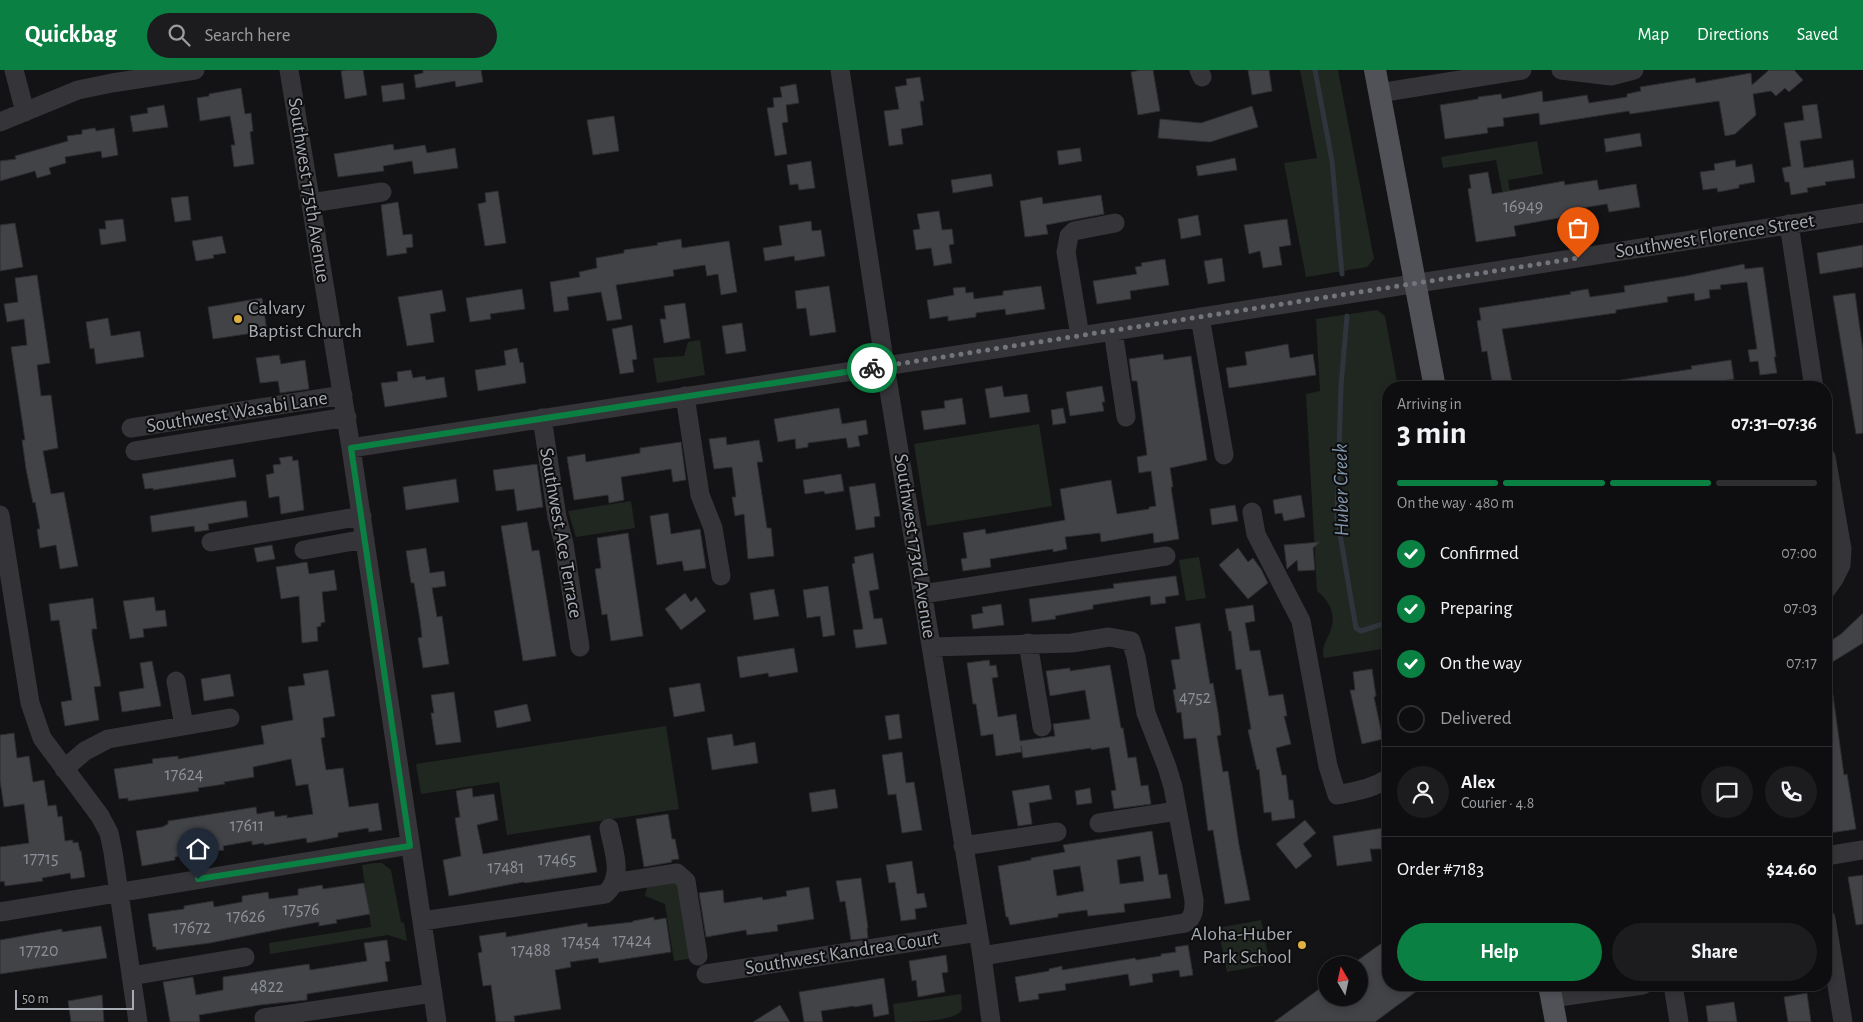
<!DOCTYPE html>
<html lang="en">
<head>
<meta charset="utf-8">
<style>
  body { margin:0; font-family:"Alegreya Sans",sans-serif; background:#1c1c1e; color:#f1f3f6; height:100vh; display:flex; flex-direction:column; font-size:19px; white-space:nowrap }
  * { box-sizing:border-box; margin:0 }
  p { font-size:16px; color:#9b9c9f }
  .icon { flex:none; width:28px; height:28px; fill:none; stroke:currentColor; stroke-width:2; stroke-linecap:round; stroke-linejoin:round }
  .map { position:relative; flex:1; overflow:hidden }
  .panel { position:absolute; left:1382px; top:311px; width:450px; height:610px; display:flex; flex-direction:column; background:#0e0e10; border-radius:20px; box-shadow:0 2px 8px #0003,0 0 0 1px #2e2e30 }
  .panel>* { flex:none }
  .needle { width:32px; rotate:351deg }
  .fabs { position:absolute; left:1318px; top:886px; display:grid; gap:10px }
  .fabs a { display:grid; place-items:center; width:50px; height:50px; border-radius:50%; background:#0e0e10; box-shadow:0 2px 8px #0003,0 0 0 1px #2e2e30; font-size:25px }
  .scale { position:absolute; left:15px; bottom:12px; width:119px; box-sizing:border-box; padding-left:5px; border:2px solid #a6aab3; border-top:0; font-size:14px; line-height:18px; white-space:nowrap; color:#a6aab3; -webkit-text-stroke:4px #0e0e0f; paint-order:stroke }
  .pin { position:absolute; display:grid; place-items:center; width:42px; height:42px; color:#fff; margin:-51px -21px; border-radius:50% 50% 50% 0; rotate:-45deg; box-shadow:0 0 5px #0007 }
  .pin .icon { rotate:45deg }
  .courier { position:absolute; display:grid; place-items:center; width:50px; height:50px; margin:-25px; border:4px solid #0b8043; border-radius:50%; background:#fff; color:#222; box-shadow:0 1px 6px #0007 }
  .headline em { font-style:normal; font-weight:700 }
  .headline div { display:flex; flex-direction:column-reverse }
  .headline { display:flex; align-items:center; justify-content:space-between; height:85px; padding:0 15px }
  h1 { font-size:32px; font-weight:700; line-height:38px }
  .bar { display:grid; grid-template-columns:repeat(4,1fr); gap:8px 5px; align-content:center; height:60px; padding:0 15px }
  .bar i { height:6px; border-radius:4px; background:#2e2e30 }
  .bar .selected { background:#0b8043 }
  .bar p { grid-column:span 4 }
  .line { display:flex; align-items:center; gap:12px; padding:0 15px; border-top:1px solid #2e2e30 }
  .line div { flex:1 }
  .round { display:grid; place-items:center; flex:none; width:52px; height:52px; border-radius:26px; background:#1c1c1e }
  ol { padding:0 15px; list-style:none }
  li { display:flex; align-items:center; gap:15px; height:55px }
  li p { margin-inline-start:auto }
  li .icon { padding:5px; border-radius:50%; background:#0b8043; color:#fff; stroke-width:4 }
  li:last-child { color:#9b9c9f }
  li i { width:28px; height:28px; border:2px solid #2e2e30; border-radius:50% }
  .primary-button { display:flex; gap:10px; margin-top:auto; padding:10px 15px }
  .primary-button a { flex:1; height:58px; border-radius:30px; background:#0b8043; color:#fff; font-size:20px; font-weight:700; line-height:58px; text-align:center }
  .primary-button a+a { background:#1c1c1e; color:#f1f3f6 }
  header { display:flex; align-items:center; gap:30px; box-sizing:border-box; height:70px; padding:0 25px; background:#0b8043; color:#fff }
  header strong { font-size:24px }
  nav { display:flex; gap:28px; margin-inline-start:auto; font-size:18px }
  .search { width:350px; height:45px; background:#1c1c1e; display:flex; align-items:center; gap:12px; box-sizing:border-box; padding:0 18px; border-radius:28px; color:#9b9c9f; font-size:19px }
  .map>svg:first-child { display:block }
</style>
</head>
<body>
<header>
<strong>Quickbag</strong>
<div class="search"><svg class="icon" aria-label="search" viewBox="0 0 24 24"><circle cx="10" cy="10" r="6"/><path d="M15 15l6 6"/></svg>Search here</div>
<nav><a>Map</a><a>Directions</a><a>Saved</a></nav>
</header>
<div class="map">
<svg width="1863" height="952" viewBox="0 0 1863 952">
  <rect width="100%" height="100%" fill="#131315"/>
  <path fill="#202721" d="M1300 0H1338L1374 189 1367 197 1306 207 1284 93 1317 88Z
    M1537 71 1543 104 1508 110 1512 135 1505 136 1496 90 1443 98 1441 87Z
    M1377 240 1385 246 1398 317 1389 318V578L1324 588C1321 577 1326 572 1330 562 1337 546 1330 531 1317 521L1306 324 1320 321 1316 249Z
    M700 270 705 305 657 313 653 288 684 286 688 272Z
    M1039 354 1052 436 927 456 914 374Z
    M631 431 635 458 576 467 568 441Z
    M1199 487 1206 528 1186 531 1179 490Z
    M666 656 679 739 507 765 499 712 421 724 416 694Z
    M375 793H382L391 800 401 852 404 853 407 871 388 865 270 884 269 873 371 857 362 795Z
    M677 811 695 888 674 891 665 834 645 826 648 814Z
    M1261 850 1270 894 1227 902 1218 858Z
    M961 924 962 940C954 952 912 952 895 952L893 934Z"/>
  <g fill="none" stroke-linecap="round" stroke-linejoin="round">
    <path stroke="#2e353c" stroke-width="5" d="M1315 0 1332 91 1342 204
      M1347 246 1341 316 1337 447 1356 558 1361 561 1389 552"/>
  </g>
  <path fill="#424347" stroke="#2d2d30" fill-rule="evenodd" d="M347 0H363L367 25 345 29 341 1Z
    M423 0H481L483 12 456 17 455 11 416 18 414 5 423 3Z
    M1141 0H1153L1160 41 1138 45 1131 2Z
    M1248 0H1269L1272 21 1252 25Z
    M1769 0H1794L1803 10 1789 22 1785 18 1776 26 1771 21 1753 24 1756 45 1735 64 1725 66 1719 31 1630 44 1629 41 1540 55 1539 43 1503 48 1504 56 1487 58 1488 63 1445 69 1440 35 1478 29V27L1501 24 1502 29 1542 21 1543 32 1587 25 1589 33 1627 27V24L1641 21 1640 17 1695 8 1696 13 1751 3 1752 15Z
    M920 7 924 31H920L923 55 901 59 903 74 889 76 884 41 899 39 895 17 907 15 906 9Z
    M403 13 405 29 383 32 381 16Z
    M796 14 799 33 786 35 788 52 782 53 787 84 775 86 767 38 774 37 773 28 782 27 780 17Z
    M241 18 245 44 251 43 253 61 250 62 254 94 234 97 231 75H235L230 46 200 51 197 28 209 26V24Z
    M1817 34 1822 68 1800 71 1804 98 1853 90 1855 108 1825 112 1826 115 1807 118 1808 122 1791 125 1789 112H1785L1782 98 1791 96 1784 53 1804 50 1802 36Z
    M164 35 168 57 133 62 130 46 148 43 147 38Z
    M1252 36 1258 57 1210 72 1158 68 1160 49 1201 53Z
    M614 46 619 81 593 85 587 50Z
    M95 58 96 61 114 58 118 85 102 88 101 81 65 87 66 93 49 98 51 104 37 108 35 101 0 111V91L16 89 15 86 68 71 67 66 82 64V60Z
    M1640 63 1642 76 1606 82 1604 69Z
    M393 74 394 80 425 75 427 83 455 78 458 98 414 104 412 91 383 96 384 101 338 107 334 84Z
    M1080 78 1082 91 1059 95 1057 81Z
    M1235 88 1237 100 1198 106 1196 96Z
    M1735 90 1736 97 1752 94 1755 112 1739 115V118L1718 122 1717 118 1703 120 1700 102 1715 100 1714 94Z
    M811 91 815 118 799 120 798 114 790 115 787 95Z
    M1488 102 1492 124 1564 111 1565 115 1597 110 1599 120 1636 114 1640 137 1609 142 1607 134 1569 140 1570 146 1514 156 1516 166 1476 172 1468 119 1471 118 1469 105Z
    M991 104 993 116 953 123 951 110Z
    M498 121 506 173 485 176 478 134 486 132 485 123Z
    M1101 125 1104 144 1046 155 1048 164 1025 167 1020 131 1042 127 1043 134Z
    M188 126 191 150 175 152 171 128Z
    M398 132 403 165 412 164 413 177 406 178 407 183 387 186 381 135Z
    M939 141 942 160 952 159 954 174 949 175 952 193 934 196 931 178 916 180 913 160 920 159 917 144Z
    M1198 145 1201 165 1181 169 1178 149Z
    M123 149 126 171 101 175 99 159H106L105 151Z
    M1287 149 1291 175 1279 177 1282 195 1263 198 1260 181 1249 184 1244 155Z
    M811 151 812 161 821 160 825 186 795 191 794 186 765 191 763 178 782 175 779 156Z
    M15 153 23 197 0 201V155Z
    M222 166 226 183 213 185 214 188 196 191 192 171Z
    M681 169 682 178 729 171 737 222 721 225 718 204 707 206 705 195 673 200 674 206 616 215 622 249 607 251 601 222 567 227 569 240 554 242 550 212 580 207 579 202 597 198 596 188 624 183V180L658 175 657 173Z
    M1863 175V197L1820 204 1817 183Z
    M1222 188 1225 211 1208 214 1204 191Z
    M1165 189 1169 215 1130 221 1131 229 1097 234 1093 211 1137 204 1135 197 1142 196 1141 193Z
    M1744 194 1745 199 1763 197 1776 287H1774L1777 303 1760 305 1758 291 1750 292 1748 280 1757 279 1747 212 1720 215 1721 219 1709 220 1710 228 1695 231 1694 223 1667 227 1668 232 1616 240V243L1502 259 1513 318H1493L1487 281 1482 282 1477 251 1481 250 1479 238 1571 224 1570 222 1588 219 1590 227 1625 222 1624 216 1686 206Z
    M37 205 50 293 37 295 41 326 51 325 58 378 43 381 51 424 64 422 78 496 60 499 56 475 40 478 37 459H40L35 432 33 433 26 399 22 370H25L11 277 27 275 24 249 7 252 4 234 18 232 15 208Z
    M829 216 836 262 810 266 806 238 797 239 795 221Z
    M1041 216 1045 239 1006 245 1005 239 976 243V247L948 251V246L930 249 927 230 954 225 953 218 965 217 966 223 973 222 974 229 1003 225V221Z
    M522 219 525 239 490 244 491 249 470 252 466 228Z
    M442 220 446 241 430 244 434 272 407 276 398 227Z
    M1855 223 1863 281V363L1856 364 1833 226Z
    M262 228 267 261 213 269 208 237Z
    M685 233 690 268 664 273 660 249H666L664 236Z
    M108 248 111 266 140 261 144 287 96 294 94 278 90 279 86 252Z
    M742 253 746 281 726 284 722 256Z
    M632 255 637 289 632 290 634 302 620 304 612 259Z
    M1288 274 1290 288 1313 284 1316 305 1229 318 1226 298 1247 295 1245 282Z
    M517 278 520 293 523 292 526 313 478 321 475 300 506 295 504 281Z
    M1163 284 1164 290 1191 286 1207 390 1170 398 1173 417H1171L1179 469 1154 473 1153 463 1101 472 1100 463 1065 467 1067 479 1053 482V479L990 489 991 497 963 501 961 489 967 488 963 463 985 459 986 464 1065 450 1060 419 1111 410 1117 444 1149 439V437L1156 436 1151 401 1139 403 1137 387 1147 385 1137 311H1132L1129 289Z
    M279 285 281 294 305 290 309 319 280 323 278 311 260 313 256 288Z
    M1731 290 1734 309 1721 311 1722 316 1621 318V310L1692 299 1691 296Z
    M411 300 413 308 425 306 426 310 444 307 447 327 385 337 381 313 398 311 397 302Z
    M1002 316 1004 327 1027 324 1030 342 990 348 985 319Z
    M1102 316 1105 332H1102L1104 341 1070 346 1066 322Z
    M962 328 966 354 924 360 921 341 945 338 944 331Z
    M839 338 842 354 866 350 868 364 858 366 860 376 848 378 846 368 808 373V377L796 379 795 369 778 372 774 349Z
    M1063 338 1066 353 1053 355 1051 340Z
    M726 367 727 375 759 370 763 392H757L767 458H771L774 486 748 489 744 444 735 446 732 427H736L732 397 714 399 709 369Z
    M681 372 686 410 673 412 671 399 621 407 624 430 609 433 608 425 574 430 567 387 585 384 586 392 640 383V378Z
    M292 386 293 391 298 390 304 440 281 444 279 426 269 428 266 405 274 403 273 395 281 394 279 388Z
    M233 389 236 407 153 420V418L145 419 142 404Z
    M537 394 543 437 517 441 514 419 496 421 493 400Z
    M841 404 844 421 825 424 824 421 805 424 803 410Z
    M456 409 459 432 406 440 403 417Z
    M875 413 880 446 874 447 875 457 856 460 849 417Z
    M1301 425 1305 447 1284 451 1282 443 1275 444 1273 430Z
    M240 431H246L248 447 208 454 209 460 195 462 194 456 152 462 150 446Z
    M1235 435 1238 451 1212 455 1210 439Z
    M668 443 671 464 700 459 706 498 684 501 682 491 657 495 650 446Z
    M527 452 532 481 539 480 556 586 523 591 501 456Z
    M628 463 643 566 611 571 607 544 602 545 595 499 601 498 597 468Z
    M1320 472 1313 478 1315 500 1298 501 1297 490 1287 499 1284 475Z
    M272 475 275 489 257 492 254 478Z
    M426 478 430 503 444 501 446 516 432 518 437 547 442 546 449 594 423 598 418 568 422 567 420 550 414 513H411L406 481Z
    M1238 478 1248 492 1253 488 1261 499 1268 513 1248 529 1219 495Z
    M873 483 879 519 869 521 874 549 882 548 887 574 856 578 853 560 863 559 852 494 855 493 854 487Z
    M307 492 309 504 334 500 337 520 322 522 325 552 321 553V556L317 557 318 571 302 573 299 526 281 529 276 497Z
    M1176 506 1179 525 1165 527 1166 533 1151 535 1150 526 1093 535V539L1055 546 1056 549 1032 552 1029 529 1114 518 1113 514Z
    M828 516 835 565 823 567 820 546 807 548 803 520Z
    M774 519 779 546 754 550 750 523Z
    M685 523 691 532 696 527 706 541 681 560 665 539Z
    M154 527 156 541 165 540 167 556 143 559 144 567 130 569 123 531Z
    M93 528 97 559H92V565L101 616 94 617 99 650 65 656 61 632 72 630 59 550 51 551 49 534Z
    M1001 534 1004 555 973 559 971 545 983 543 982 537Z
    M1253 535 1255 551 1245 553 1250 581 1260 580 1269 626 1283 624 1287 646H1284L1291 674 1276 678 1282 705H1286L1289 730H1293L1295 748 1272 751 1271 742 1264 743 1259 699 1257 700 1248 660 1251 659 1241 599 1236 600 1231 561H1229L1225 539Z
    M1863 543V573L1826 596V574L1841 564Z
    M1200 553 1210 614 1213 613 1218 642 1221 665 1217 666 1223 702 1228 701 1239 775 1250 830 1225 834 1213 760 1208 761 1196 668 1184 669 1181 642 1177 643 1173 620 1176 619 1171 590 1180 589 1175 557Z
    M794 578 798 602 769 607 768 603 740 608 737 587Z
    M989 590 990 596 996 595 998 607 992 608 998 647 1016 644 1020 671 1055 666 1053 654 1090 649 1085 620 1050 626 1046 601 1070 598V601L1110 595 1121 658H1123L1128 688 1136 687 1141 716 1148 715 1151 734 1114 739 1111 721 1116 720 1109 677 1091 680V678L1023 688 1021 676 1022 682 996 686 993 664 981 666 976 634H973L967 593Z
    M152 591 161 636 122 642 119 622 144 618 140 593Z
    M1372 599 1376 626 1374 627 1383 669 1362 674 1350 620H1355L1353 602Z
    M328 600 335 646 323 648V650L325 667 321 668 326 700 343 698 349 737 378 733 382 760 369 762 368 758 338 763V767L307 773 306 768 264 775V773L252 775V771L223 776 224 780 175 787V790L142 796 136 761 162 757 168 754V751L256 737 257 744 274 741 275 747 287 745V748L313 744 308 714 296 716 291 689 253 697 254 707 224 712 225 714 198 718 199 721 128 731V728L119 729 114 699 153 693 152 689 178 686V689L264 674 261 656 293 650 288 617 305 615 303 604Z
    M230 604 234 626 204 631 201 609Z
    M700 613 705 641 674 647 669 618Z
    M454 622 461 672 436 675 431 643H434L431 625Z
    M1833 625 1844 705 1847 704 1856 759 1830 763 1826 729V626Z
    M527 634 531 651 497 658 494 641Z
    M899 644 902 668 889 670 885 646Z
    M14 663 17 688 29 686 33 712 44 710 48 736 56 735 58 747 62 746 65 771 73 770V773L78 772 80 781H81L85 807 71 809 70 803 42 808 43 811 5 816 4 811 0 812V777L29 773 24 734 4 737 0 711V665Z
    M732 664 734 676 755 672 758 693 712 700 707 668Z
    M902 682 906 713 914 712 922 760 902 763 896 724 888 725 882 685Z
    M1049 715 1052 729 1029 733 1032 754 1018 756 1012 721Z
    M472 718 473 727 494 724 498 750 477 755 483 784 590 765 597 802 525 813 524 812 449 826 443 790 461 786 455 748 460 747 456 721Z
    M1090 718 1092 733 1077 735 1075 721Z
    M835 719 838 738 812 742 809 723Z
    M668 744 672 769H675L679 789 671 790 672 792 644 797 636 749Z
    M1305 750 1316 763 1303 774 1312 786 1296 799 1276 774Z
    M1389 757V779H1370L1372 791 1337 796 1333 766Z
    M1152 761 1159 805 1167 804 1171 828 1124 834 1125 842 1088 846 1087 840 1058 844V847L1010 855 1008 847H1006L998 796 1031 790V788L1065 782 1063 775ZM1140 786 1144 811 1120 814 1117 790ZM1080 796 1084 821 1057 826 1053 800Z
    M912 791 917 824 924 823 927 837 915 839 916 849 901 851 895 812 889 813 886 795Z
    M1863 805V854L1856 855 1848 807Z
    M861 808 868 858H867L868 868 851 870 845 831 840 832 836 811Z
    M364 813 370 844 336 850 337 853 319 856V852L286 858 210 873 156 880V877H153L148 844 184 839V836L213 831 214 837 242 832V826L268 822 269 829 298 825V819L322 815 323 819Z
    M809 817 814 849 777 855 778 861 747 865 746 860 706 867 699 823 723 820 724 833 762 827 763 830 787 826 786 821Z
    M654 847V850L666 848 671 882 599 893 598 888 570 892 571 897 555 900 561 939 514 946 515 952H496L491 915 483 916 478 883 482 882 479 866 506 862V867L587 853 588 857 633 852V851Z
    M101 856 107 888 0 904V870L62 859V862Z
    M1389 868V915H1425L1375 952H1274L1326 914V928H1359V895H1351Z
    M387 870 390 891 385 892 388 911 307 924V930L260 935 199 945 200 952H170L163 912 193 907 196 925 223 920V907L309 894 310 900 367 891 364 873Z
    M1188 875 1193 905 1180 907 1179 900 1152 904 1153 912 1130 916 1128 904 1065 914 1066 920 1038 924 1039 929 1019 932 1015 907 1049 901V899L1062 896V900L1135 888 1136 890 1161 886V884L1176 882 1175 877Z
    M946 885 948 902 942 903 945 922 918 927 916 910 912 911 909 891Z
    M884 908 889 944 874 947 872 934 854 937V936L821 941 823 952H804L799 922Z
    M1807 923 1811 952H1788L1784 927Z
    M102 925 104 952H71L68 931Z
    M1734 932 1737 952H1708L1706 936Z
    M780 935 790 952H753Z"/>
  <g fill="none" stroke-linecap="round" stroke-linejoin="round">
    <path stroke="#353539" stroke-width="19" d="M14 0 25 42
      M289 0 351 378 437 952
      M840 0 885 296 982 886 991 952
      M1199 0 1202 7
      M1561 0 1611 6 1634 0
      M1379 23 1522 0
      M0 52 78 20 112 13 195 0
      M311 133 382 122
      M1789 154 1814 318
      M1200 247 1224 385
      M1113 261 1126 347
      M1080 266 1066 182 1069 166 1074 161 1115 153
      M685 326 700 425 713 458 721 506
      M542 348 557 447 564 474 580 577
      M131 358 343 325
      M351 378 1113 261 1863 143
      M135 381 347 347
      M1826 387 1842 479 1841 495 1834 509 1826 520
      M1252 442 1256 464 1301 551 1328 696 1337 725C1356 721 1372 719 1389 708
      M0 445 30 633 42 668 100 746 109 763 113 782 138 952
      M211 472 362 446
      M304 480 365 469
      M923 524 1166 486
      M1028 573 1042 657
      M932 577 1072 573 1109 567 1131 571 1136 587 1146 643 1167 697 1173 717 1194 830C1194 839 1194 848 1185 853L982 886
      M176 611 184 656
      M64 699 85 681 108 669 230 648
      M1099 753 1177 741
      M963 776 1057 762
      M1826 786 1863 780
      M614 813 677 803 686 811 698 886
      M0 842 410 775
      M1826 849 1843 952
      M422 851 605 824C625 807 613 780 609 758
      M706 904 978 862
      M131 906 245 887
      M1673 915 1679 952
      M1552 928 1643 915
      M264 948 433 923"/>
    <path stroke="#515258" stroke-width="22" d="M1375 0 1435 318
      M1549 915 1556 952"/>
  </g>
  <g fill="none" stroke-linecap="round" stroke-linejoin="round">
    <path stroke="#73757c" stroke-width="5" stroke-dasharray="0 9" d="M872 298 1578 188"/>
    <path stroke="#0b8043" stroke-width="6" d="M198 809 410 776 351 378 872 298"/>
  </g>
  <g fill="#deb041" stroke="#0e0e0f" stroke-width="2">
    <circle cx="238" cy="249" r="5"/>
    <circle cx="1302" cy="875" r="5"/>
  </g>
  <g text-anchor="middle" dominant-baseline="central" stroke-width="4" stroke-linejoin="round" paint-order="stroke">
    <g font-size="18" fill="#8d9098">
      <text x="1523" y="137">16949</text>
      <text x="1195" y="628">4752</text>
      <text x="184" y="705">17624</text>
      <text x="247" y="756">17611</text>
      <text x="41" y="789">17715</text>
      <text x="557" y="790">17465</text>
      <text x="506" y="798">17481</text>
      <text x="301" y="840">17576</text>
      <text x="246" y="847">17626</text>
      <text x="192" y="858">17672</text>
      <text x="632" y="871">17424</text>
      <text x="581" y="872">17454</text>
      <text x="39" y="881">17720</text>
      <text x="531" y="881">17488</text>
      <text x="267" y="917">4822</text>
    </g>
    <g font-size="20" fill="#a6aab3" stroke="#0e0e0f">
      <text transform="translate(309 120) rotate(81)">Southwest 175th Avenue</text>
      <text transform="translate(1715 166) rotate(-9)">Southwest Florence Street</text>
      <text transform="translate(237 342) rotate(-9)">Southwest Wasabi Lane</text>
      <text transform="translate(561 463) rotate(80)">Southwest Ace Terrace</text>
      <text transform="translate(915 476) rotate(81)">Southwest 173rd Avenue</text>
      <text transform="translate(842 883) rotate(-9)">Southwest Kandrea Court</text>
    </g>
    <g font-size="20" fill="#a6aab3" stroke="#0e0e0f" text-anchor="start">
      <text x="248" y="238">Calvary<tspan x="248" dy="23">Baptist Church</tspan></text>
      <text x="1292" y="864" text-anchor="end">Aloha-Huber<tspan x="1292" dy="23">Park School</tspan></text>
    </g>
    <g font-size="21" font-style="italic" fill="#8096ab" stroke="#0e0e0f">
      <text transform="translate(1341 420) rotate(-91)">Huber Creek</text>
    </g>
  </g>
</svg>
<div class="fabs">
<a><svg class="needle" viewBox="-14 -14 28 28"><path d="M0-13l5 13h-10z" fill="#e53935"/><path d="M0 13l5-13h-10z" fill="#9b9c9f"/></svg></a>
</div>
<div class="scale">50 m</div>
<div class="pin" style="left:1578px;top:188px;background:#ea580c"><svg class="icon" aria-label="bag" viewBox="0 0 24 24"><path d="M5 8h14l-1 12H6zM9 8a3 3 0 0 1 6 0"/></svg></div>
<div class="pin" style="left:198px;top:809px;background:#1f2937"><svg class="icon" aria-label="home" viewBox="0 0 24 24"><path d="M3 11l9-7 9 7M6 9v11h12V9"/></svg></div>
<div class="courier" style="left:872px;top:298px"><svg class="icon" aria-label="bike" viewBox="0 0 24 24"><circle cx="6" cy="16" r="4"/><circle cx="18" cy="16" r="4"/><path d="M6 16l4-8h5l3 8M10 8l3 8H6M13 5h3"/></svg></div>
<section class="panel">
<div class="headline"><div><h1>3 min</h1><p>Arriving in</p></div><em>07:31–07:36</em></div>
<div class="bar"><i class="selected"></i><i class="selected"></i><i class="selected"></i><i></i><p>On the way · 480 m</p></div>
<ol>
<li><svg class="icon" aria-label="check" viewBox="0 0 24 24"><path d="M5 12l5 5 9-10"/></svg>Confirmed<p>07:00</p></li>
<li><svg class="icon" aria-label="check" viewBox="0 0 24 24"><path d="M5 12l5 5 9-10"/></svg>Preparing<p>07:03</p></li>
<li><svg class="icon" aria-label="check" viewBox="0 0 24 24"><path d="M5 12l5 5 9-10"/></svg>On the way<p>07:17</p></li>
<li><i></i>Delivered</li>
</ol>
<div class="line" style="height:90px"><a class="round"><svg class="icon" aria-label="person" viewBox="0 0 24 24"><circle cx="12" cy="8" r="4"/><path d="M4 21q1-7 8-7t8 7"/></svg></a><div><b>Alex</b><p>Courier · 4.8</p></div><a class="round"><svg class="icon" aria-label="chat" viewBox="0 0 24 24"><path d="M4 5h16v11H9l-5 4z"/></svg></a><a class="round"><svg class="icon" aria-label="phone" viewBox="0 0 24 24"><path d="M5 4h4l2 5-3 2q2 4 5 5l2-3 5 2v4C11 20 4 13 5 4z"/></svg></a></div>
<div class="line" style="height:65px"><div>Order #7183</div><b>$24.60</b></div>
<div class="primary-button"><a>Help</a><a>Share</a></div>
</section>
</div>
</body>
</html>
